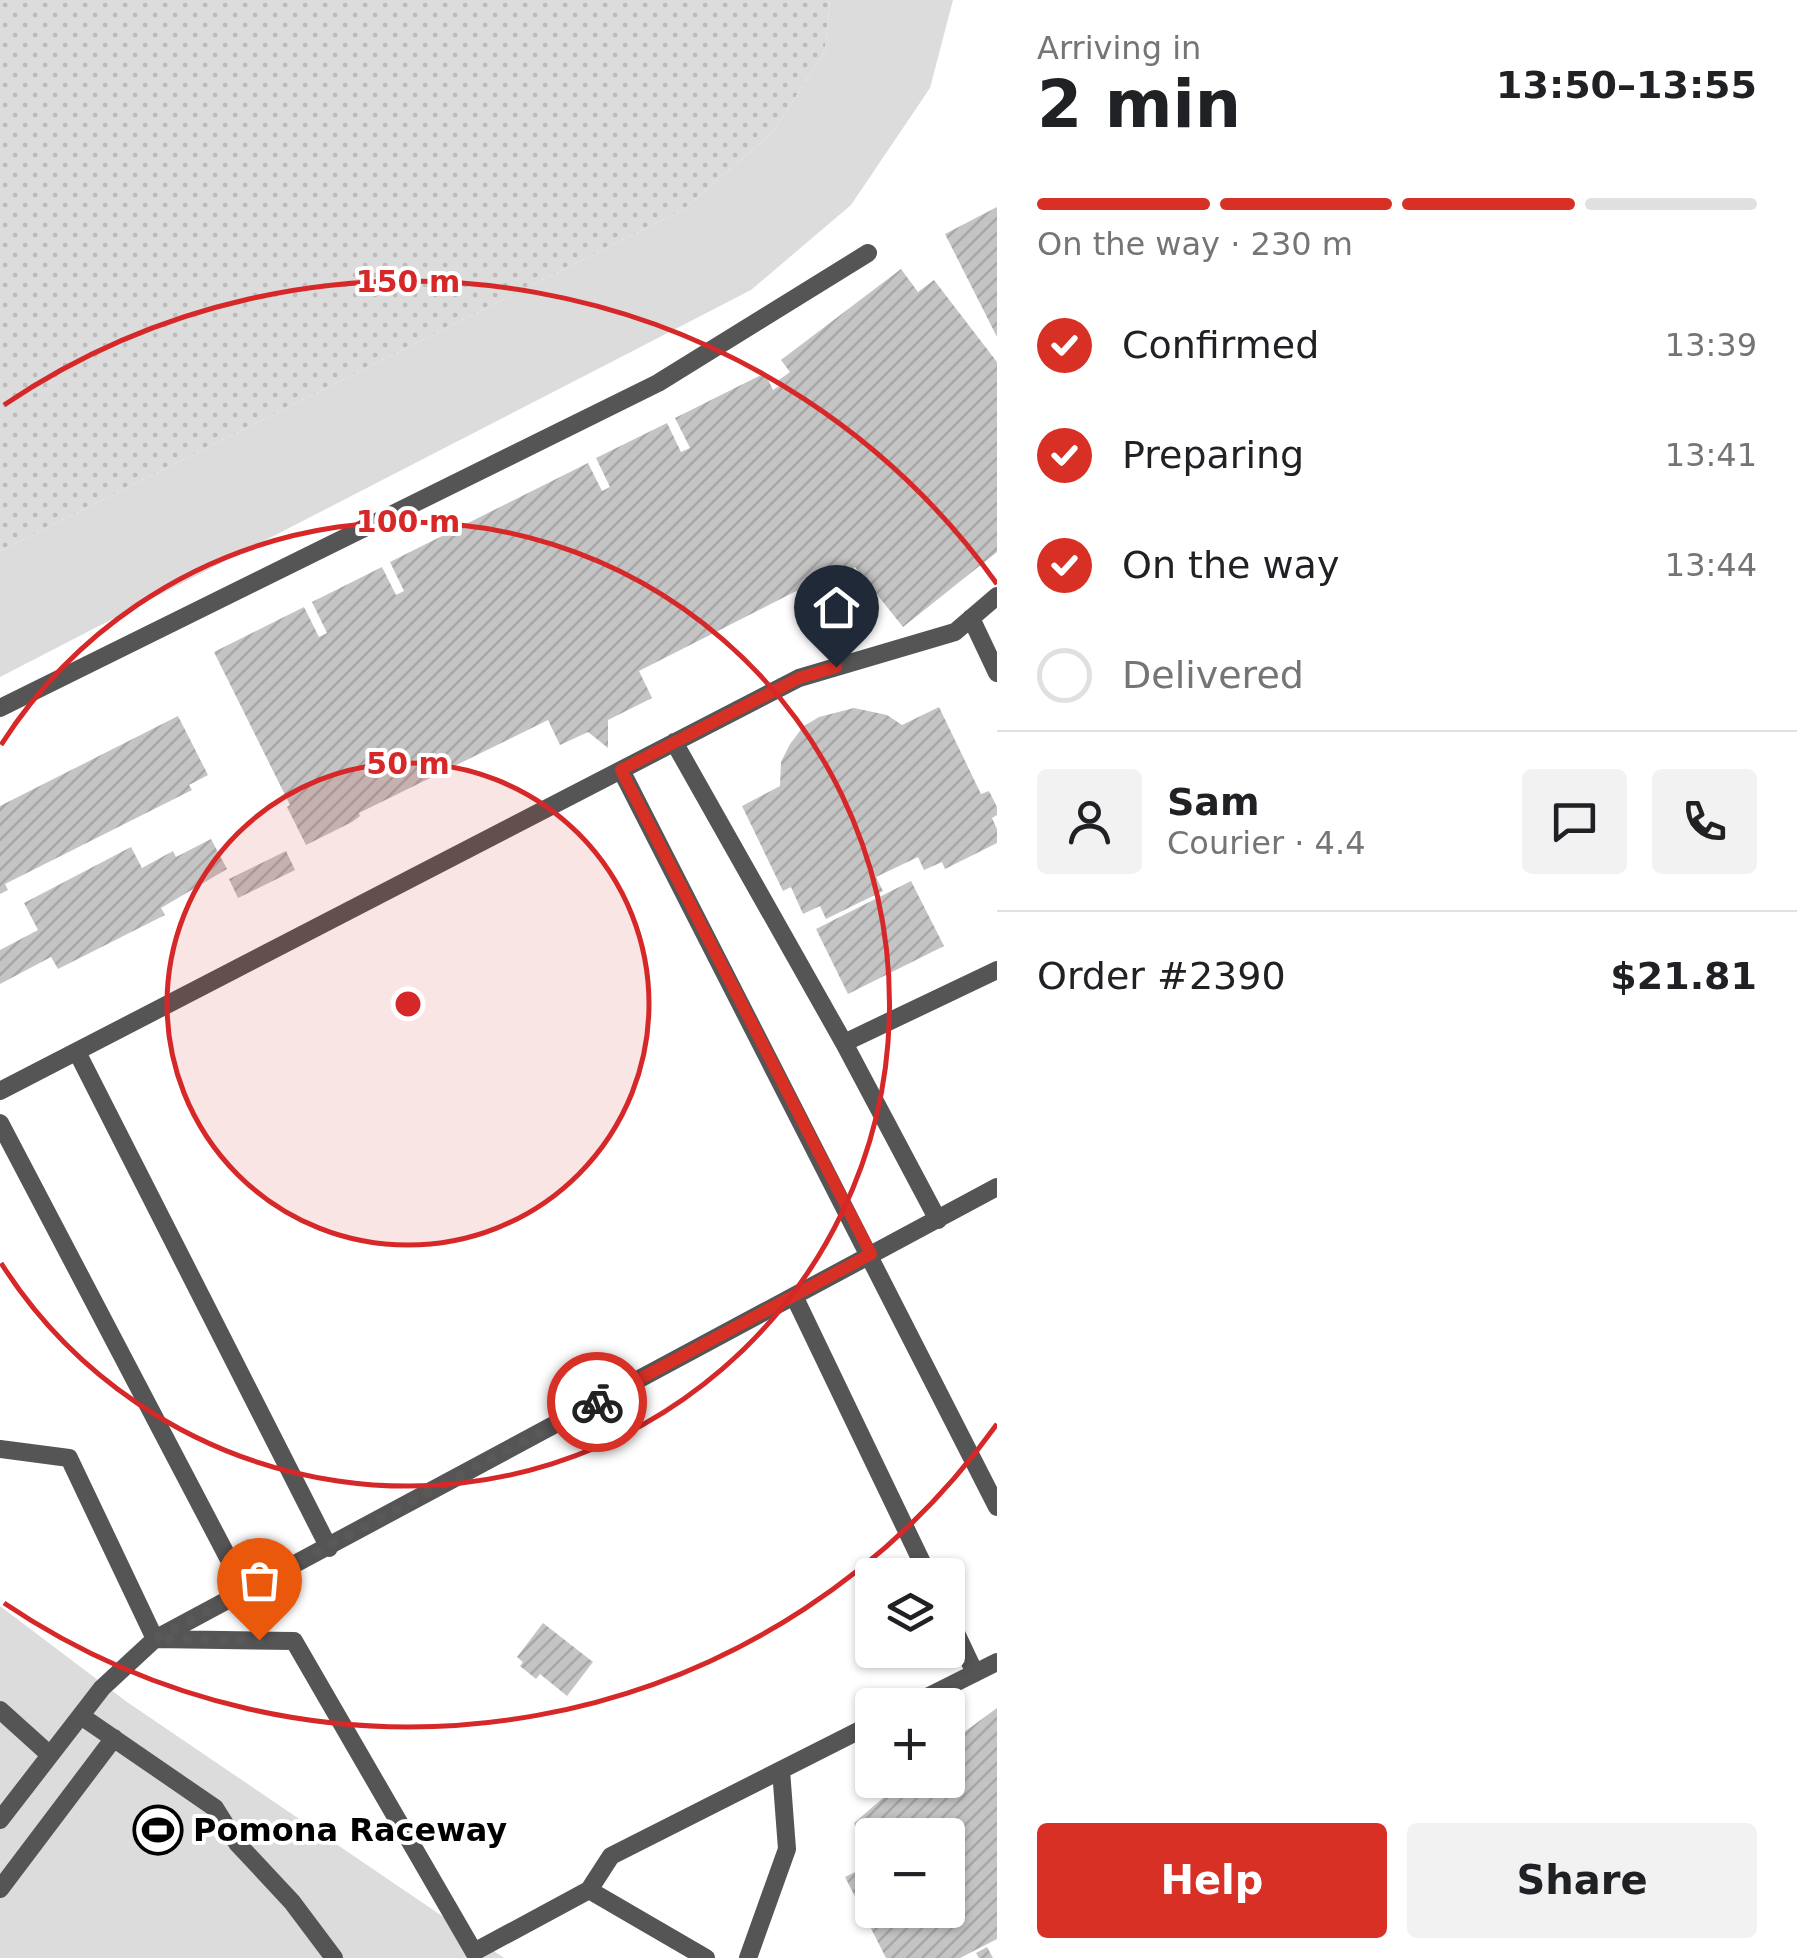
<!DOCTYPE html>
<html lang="en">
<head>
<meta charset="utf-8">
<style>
  body { margin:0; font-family:"DejaVu Sans",sans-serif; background:#f2f2f2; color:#202124; height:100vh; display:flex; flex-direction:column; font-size:38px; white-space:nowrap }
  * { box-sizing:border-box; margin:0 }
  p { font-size:32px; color:#757577 }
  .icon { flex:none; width:55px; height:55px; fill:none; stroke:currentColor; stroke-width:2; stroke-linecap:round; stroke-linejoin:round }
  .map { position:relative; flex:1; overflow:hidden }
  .details { display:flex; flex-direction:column; background:#fff; width:800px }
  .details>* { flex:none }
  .controls { position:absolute; left:855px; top:1558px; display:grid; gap:20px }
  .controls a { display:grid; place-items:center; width:110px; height:110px; border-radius:10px; background:#fff; box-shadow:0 2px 8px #0004; font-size:50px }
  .pin { position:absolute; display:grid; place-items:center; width:85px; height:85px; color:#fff; margin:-102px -42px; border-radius:50% 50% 50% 0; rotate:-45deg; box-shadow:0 0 10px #0007 }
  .pin .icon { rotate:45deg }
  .courier { position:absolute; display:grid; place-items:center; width:100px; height:100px; margin:-50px; border:8px solid #d93025; border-radius:50%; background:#fff; color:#222; box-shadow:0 2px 12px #0007 }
  .headline em { font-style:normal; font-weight:600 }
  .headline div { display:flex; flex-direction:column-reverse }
  .headline { display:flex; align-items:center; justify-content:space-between; height:170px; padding:0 40px }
  h1 { font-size:65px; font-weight:600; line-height:75px }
  .bar { display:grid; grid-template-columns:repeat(4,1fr); gap:15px 10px; align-content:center; height:120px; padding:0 40px }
  .bar i { height:12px; border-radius:8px; background:#e0e0e0 }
  .bar .on { background:#d93025 }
  .bar p { grid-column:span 4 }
  .line { display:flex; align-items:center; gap:25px; padding:0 40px; border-top:2px solid #e0e0e0 }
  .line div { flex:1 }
  .round { display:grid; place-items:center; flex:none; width:105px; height:105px; border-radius:10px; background:#f2f2f2 }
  ol { padding:0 40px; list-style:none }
  li { display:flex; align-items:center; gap:30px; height:110px }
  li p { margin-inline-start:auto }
  li .icon { padding:10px; border-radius:50%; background:#d93025; color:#fff; stroke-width:4 }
  li:last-child { color:#757577 }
  li i { width:55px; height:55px; border:5px solid #e0e0e0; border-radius:50% }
  .action { display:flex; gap:20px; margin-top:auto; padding:20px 40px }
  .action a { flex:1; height:115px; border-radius:10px; background:#d93025; color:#fff; font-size:40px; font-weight:600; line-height:115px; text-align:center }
  .action a+a { background:#f2f2f2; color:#202124 }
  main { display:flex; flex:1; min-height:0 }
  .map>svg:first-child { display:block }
</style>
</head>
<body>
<main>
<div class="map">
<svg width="997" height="1958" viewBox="0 0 997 1958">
  <defs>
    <pattern id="grass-dots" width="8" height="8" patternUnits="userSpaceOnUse" patternTransform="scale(2.5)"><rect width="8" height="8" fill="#dcdcdc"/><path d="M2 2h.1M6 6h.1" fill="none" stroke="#bbb" stroke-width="1.8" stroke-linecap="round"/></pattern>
    <pattern id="building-hatch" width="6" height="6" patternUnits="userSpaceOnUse" patternTransform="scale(2.5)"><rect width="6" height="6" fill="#c4c4c4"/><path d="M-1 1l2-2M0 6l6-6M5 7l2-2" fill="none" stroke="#a7a7a7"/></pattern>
  </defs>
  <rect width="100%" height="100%" fill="#fff"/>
  <path fill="url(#grass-dots)" d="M0 0H830L825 51 773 132 684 209 0 551Z"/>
  <path fill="#dcdcdc" d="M830 0H953L930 88 851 205 751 290 0 677V551L684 209 773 132 825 51Z
    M0 1606 127 1702 504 1958H0Z"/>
  <path fill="url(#building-hatch)" fill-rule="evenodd" d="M997 207V337L945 234Z
    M901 269 918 292 934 280 997 362V552L903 627 855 567 810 588 808 585 639 671 652 698 608 720V748L588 732 560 745 548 720 359 813 360 816 352 822 306 845 287 807 290 805 214 652 304 607 319 637 327 633 312 602 382 567 396 595 404 591 390 562 588 463 602 491 610 487 596 458 667 423 681 452 690 448 675 418 765 373 773 390 779 386 776 382 790 372 781 360Z
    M939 707 981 794 989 791 997 807V815L992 818 997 829V843L945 869 942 862 924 870 918 857 876 877 883 891 826 919 820 906 803 914 791 887 783 891 742 806 780 786 781 762 790 744 804 726 819 717 854 708 887 715 902 725Z
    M178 716 208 775 189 785 192 790 5 884 8 890 0 894V806Z
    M211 839 227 869 161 908 165 915 58 969 51 957 0 984V950L38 930 24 903 131 847 142 868 173 851 176 857Z
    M286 851 295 870 238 898 229 879Z
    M911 881 944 946 848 994 816 929Z
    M543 1623 593 1662 567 1696 540 1674 536 1679 520 1666 523 1662 517 1657Z
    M997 1708V1939L960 1958H886L845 1877 871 1864 854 1823 904 1780H948V1744ZM872 1835H948V1910H872Z
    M987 1947 993 1958H979L976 1953Z"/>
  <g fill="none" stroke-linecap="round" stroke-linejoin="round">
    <path stroke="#555" stroke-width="18" d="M971 618 997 673
      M0 708 658 383 868 253
      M674 742 844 1043 938 1220
      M621 770 997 1507
      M844 1043 997 970
      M77 1052 329 1548
      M0 1091 799 678 955 632 997 596
      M0 1123 246 1592
      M794 1296 928 1575
      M0 1449 69 1458 155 1639 294 1641 474 1952 589 1890 706 1958
      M948 1616 975 1673
      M911 1705 997 1662
      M0 1710 50 1755
      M81 1716 215 1808 237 1843 292 1902 334 1958
      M0 1820 102 1688 155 1639 997 1187
      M0 1889 114 1738
      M589 1890 611 1856 872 1724
      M748 1958 787 1849 781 1770"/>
  </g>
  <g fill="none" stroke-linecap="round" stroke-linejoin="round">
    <path stroke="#595959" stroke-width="10" stroke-dasharray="0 18" d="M259 1640 155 1639 597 1402"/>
    <path stroke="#d93025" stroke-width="12" d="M597 1402 871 1254 621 770 799 678 836 667"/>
  </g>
  <circle cx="408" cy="1004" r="241" fill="#d62828" fill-opacity=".12"/>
  <g fill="none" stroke="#d62828" stroke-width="5">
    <circle cx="408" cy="1004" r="241"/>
    <path d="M1 745A482 482 0 1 1 1 1263"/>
    <path d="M997 1424A723 723 0 0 1 4 1603M4 405A723 723 0 0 1 997 584"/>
  </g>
  <defs>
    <g id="stadium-ring" transform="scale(2.5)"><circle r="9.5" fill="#fff" stroke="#000" stroke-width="1.5"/><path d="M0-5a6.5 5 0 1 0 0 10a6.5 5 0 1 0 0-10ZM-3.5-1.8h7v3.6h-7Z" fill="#000"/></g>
  </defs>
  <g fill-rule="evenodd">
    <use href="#stadium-ring" x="158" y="1830"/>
  </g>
  <g text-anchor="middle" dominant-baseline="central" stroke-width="8" stroke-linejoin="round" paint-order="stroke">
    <g font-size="32" font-weight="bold" fill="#000" stroke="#fff" text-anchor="start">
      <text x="193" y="1830">Pomona Raceway</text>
    </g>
  </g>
  <circle cx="408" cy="1004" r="15" fill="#d62828" stroke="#fff" stroke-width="5"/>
  <g font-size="30" text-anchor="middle" font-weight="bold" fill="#d62828" stroke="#fff" stroke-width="8" stroke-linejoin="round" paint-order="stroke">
    <text x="408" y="292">150 m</text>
    <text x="408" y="532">100 m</text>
    <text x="408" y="774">50 m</text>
  </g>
</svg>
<div class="controls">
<a><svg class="icon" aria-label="layers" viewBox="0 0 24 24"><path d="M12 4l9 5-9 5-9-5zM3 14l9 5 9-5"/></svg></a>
<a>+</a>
<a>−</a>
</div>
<div class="pin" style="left:259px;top:1640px;background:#ea580c"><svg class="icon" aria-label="bag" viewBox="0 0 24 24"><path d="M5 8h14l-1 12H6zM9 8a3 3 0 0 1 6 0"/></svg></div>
<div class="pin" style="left:836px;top:667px;background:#1f2937"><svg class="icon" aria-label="home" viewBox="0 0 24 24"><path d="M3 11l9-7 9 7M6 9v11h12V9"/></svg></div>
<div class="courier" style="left:597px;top:1402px"><svg class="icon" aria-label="bike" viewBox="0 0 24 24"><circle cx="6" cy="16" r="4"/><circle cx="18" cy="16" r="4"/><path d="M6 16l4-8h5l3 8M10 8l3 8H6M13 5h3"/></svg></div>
</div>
<section class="details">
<div class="headline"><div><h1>2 min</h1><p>Arriving in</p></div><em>13:50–13:55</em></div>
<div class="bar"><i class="on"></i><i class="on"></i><i class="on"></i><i></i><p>On the way · 230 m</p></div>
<ol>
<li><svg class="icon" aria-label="check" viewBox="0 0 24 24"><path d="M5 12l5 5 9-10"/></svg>Confirmed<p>13:39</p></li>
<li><svg class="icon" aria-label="check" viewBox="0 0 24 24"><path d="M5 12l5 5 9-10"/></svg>Preparing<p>13:41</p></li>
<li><svg class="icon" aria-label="check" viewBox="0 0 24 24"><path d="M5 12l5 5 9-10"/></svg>On the way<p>13:44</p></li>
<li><i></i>Delivered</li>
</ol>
<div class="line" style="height:180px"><a class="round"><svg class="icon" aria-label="person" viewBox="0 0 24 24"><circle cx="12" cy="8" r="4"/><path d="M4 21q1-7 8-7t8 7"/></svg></a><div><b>Sam</b><p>Courier · 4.4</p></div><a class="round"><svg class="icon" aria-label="chat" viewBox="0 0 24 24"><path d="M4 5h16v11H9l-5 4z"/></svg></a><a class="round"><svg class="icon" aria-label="phone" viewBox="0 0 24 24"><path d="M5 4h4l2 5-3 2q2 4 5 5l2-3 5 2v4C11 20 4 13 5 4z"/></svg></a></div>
<div class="line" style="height:130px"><div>Order #2390</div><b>$21.81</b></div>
<div class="action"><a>Help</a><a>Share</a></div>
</section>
</main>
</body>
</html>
